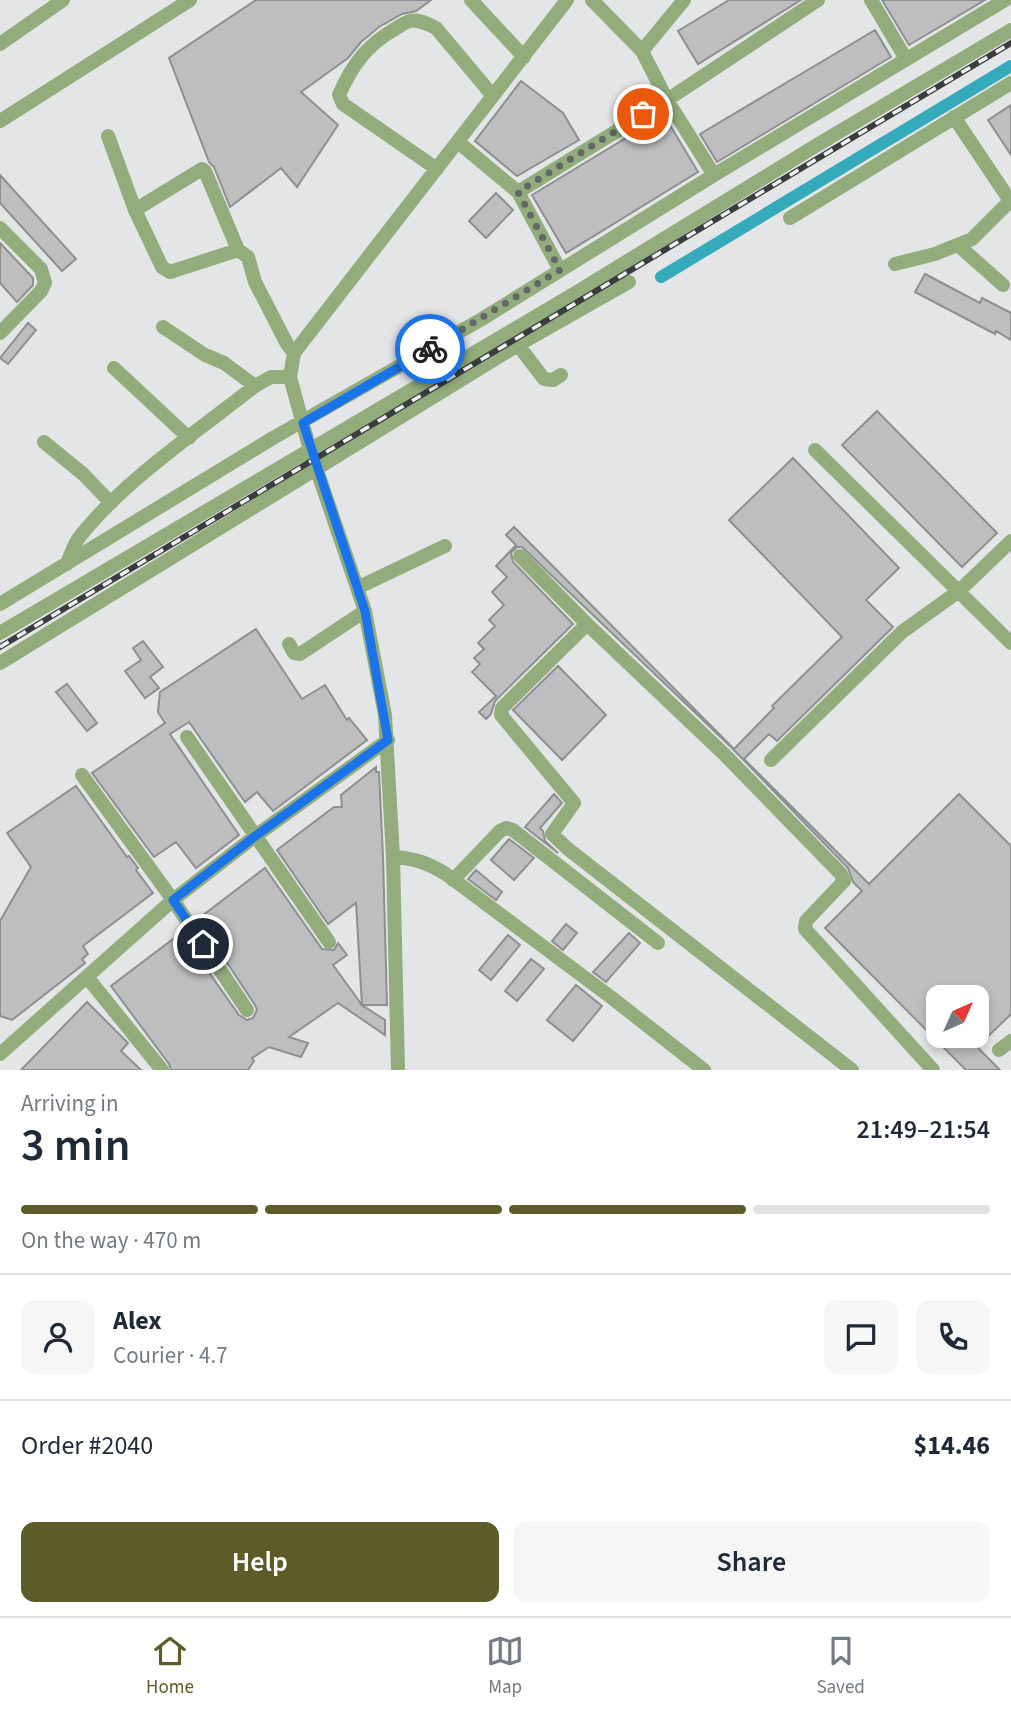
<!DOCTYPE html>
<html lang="en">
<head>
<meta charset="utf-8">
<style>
  body { margin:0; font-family:"Source Sans 3",sans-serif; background:#f6f6f7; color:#1f2937; height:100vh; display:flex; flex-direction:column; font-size:26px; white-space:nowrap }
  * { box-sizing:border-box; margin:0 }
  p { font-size:23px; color:#747a83 }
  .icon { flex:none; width:38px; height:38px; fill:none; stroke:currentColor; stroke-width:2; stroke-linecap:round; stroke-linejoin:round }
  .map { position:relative; height:1070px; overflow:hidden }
  .details { display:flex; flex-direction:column; background:#fff; flex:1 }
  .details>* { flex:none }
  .needle { width:46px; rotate:45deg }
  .controls { position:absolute; left:926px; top:985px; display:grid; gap:14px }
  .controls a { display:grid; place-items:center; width:63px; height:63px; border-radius:14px; background:#fff; box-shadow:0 4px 10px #0003; font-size:35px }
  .pin { position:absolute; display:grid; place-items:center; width:60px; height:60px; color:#fff; margin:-30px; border:4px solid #fff; border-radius:50%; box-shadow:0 2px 7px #0007 }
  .courier { position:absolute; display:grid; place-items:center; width:70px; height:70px; margin:-35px; border:5px solid #1a73e8; border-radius:50%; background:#fff; color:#222; box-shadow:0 2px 9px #0007 }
  .headline em { font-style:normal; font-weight:600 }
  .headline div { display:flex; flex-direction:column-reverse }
  .headline { display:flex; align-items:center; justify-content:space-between; height:119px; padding:0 21px }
  h1 { font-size:46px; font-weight:600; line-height:52px }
  .bar { display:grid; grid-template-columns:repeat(4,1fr); gap:10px 7px; align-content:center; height:84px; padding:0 21px }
  .bar i { height:9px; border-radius:5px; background:#e0e1e3 }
  .bar .selected { background:#5d5c29 }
  .bar p { grid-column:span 4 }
  .line { display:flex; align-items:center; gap:18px; padding:0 21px; border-top:2px solid #e0e1e3 }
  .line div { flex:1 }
  .round { display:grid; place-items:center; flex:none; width:74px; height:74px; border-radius:14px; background:#f6f6f7 }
  .cta { display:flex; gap:14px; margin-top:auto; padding:14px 21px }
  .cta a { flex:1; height:80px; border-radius:14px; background:#5d5c29; color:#fff; font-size:28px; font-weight:600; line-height:80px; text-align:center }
  .cta a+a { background:#f6f6f7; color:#1f2937 }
  .tabs { display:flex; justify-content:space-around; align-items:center; height:98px; border-top:2px solid #e0e1e3; background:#fff; font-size:19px; color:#747a83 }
  .tabs a { display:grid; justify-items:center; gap:4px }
  .tabs .selected { color:#5d5c29 }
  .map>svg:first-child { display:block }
</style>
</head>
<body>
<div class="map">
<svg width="1011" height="1070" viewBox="0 0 1011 1070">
  <rect width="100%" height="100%" fill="#e4e5e7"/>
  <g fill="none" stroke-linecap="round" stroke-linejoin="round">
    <path stroke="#35aaba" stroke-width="12" d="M661 277 1011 66"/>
  </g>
  <path fill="#bebec0" stroke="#8f8f91" stroke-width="2" fill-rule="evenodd" d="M256 0H431L416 11 402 14 379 27 361 42 348 58 301 92 338 125 297 187 281 168 230 207 214 167 209 162 169 58Z
    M729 0H801L698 64 678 31Z
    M882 0H985L909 45Z
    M875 30 891 57 717 162 700 134Z
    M521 81 563 113 579 140 517 176 475 141Z
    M1011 105V155L988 120Z
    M664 115 698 172 566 253 532 195Z
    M0 175 76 259 62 271 0 203Z
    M496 193 513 210 486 238 469 221Z
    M0 243 33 278V285L17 302 0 283Z
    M925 274 980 303 982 298 1011 313V340L996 331 995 334 915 292Z
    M28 323 36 330 8 364 0 358Z
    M877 411 997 533 962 567 842 445Z
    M793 458 899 568 866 600 893 627 777 741 769 734 744 759 869 884 959 794 1011 846V1014L977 1047 1000 1070H966L825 928 862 891 853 882 848 868 732 748 522 547H517L511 553 513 562 573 624 495 701 491 714 486 719 479 712 496 696 472 672 480 664 474 658 484 649 478 643 495 626 489 620 504 605 492 592 507 577 496 566 516 545 506 535 514 527 734 749 774 708 772 706 842 637 729 520ZM938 998H976V1036H938Z
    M256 629 302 699 325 685 347 720 349 718 367 740 273 811 257 792 245 802 189 722 170 734 239 835 196 868 176 842 154 857 92 773 165 723 158 712 160 692Z
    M143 641 163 667 150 677 159 688 145 698 125 671 141 660 133 648Z
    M558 666 606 715 562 760 513 710Z
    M67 684 97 723 87 731 56 692Z
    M376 767V772H379L383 857 387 1005H362L385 1020V1035L338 1003 289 1037 308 1043 301 1057 269 1047 252 1058 254 1061 248 1070H171L169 1064 111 986 181 933 239 1015 247 1020 253 1018 257 1010 255 1005 198 919 265 868 322 949 334 950 338 943 347 955 333 965 362 1005 356 903 328 924 277 850 334 807H342L341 795Z
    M76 786 127 857 129 856 138 868 136 870 153 893 83 946 88 954 82 959 85 963 12 1020 0 1016V921L31 867 7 833Z
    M554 794 562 803 540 828 543 831 545 841 558 853 525 827Z
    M509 839 534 858 514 880 491 860Z
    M476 870 502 892 496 900 468 879Z
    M566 924 577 933 563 950 552 941Z
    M629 933 640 943 606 982 593 972Z
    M508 935 520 945 491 980 479 970Z
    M531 959 544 969 517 1001 505 991Z
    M576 985 602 1006 573 1041 547 1020Z
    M87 1002 128 1043 121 1051 141 1070H21Z"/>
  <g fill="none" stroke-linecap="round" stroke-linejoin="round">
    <path stroke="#92ac7c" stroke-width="14" d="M471 0 524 57
      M592 0 642 51 667 100 714 175
      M871 0 906 59
      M0 44 63 0
      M642 51 684 0
      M954 117 1011 202
      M0 121 190 0
      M108 136 135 210 162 267 170 272 238 250 248 257 255 282 287 344 294 353
      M458 142 518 192 560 270
      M437 169 343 104 339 95C352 65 367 45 395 29 399 27 405 22 410 21 419 19 428 24 436 28L493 96
      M518 192 667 100 818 0
      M135 210 202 169 205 171 238 250
      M790 218 1011 83
      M0 228 41 269 45 283 41 291 0 333
      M959 246 1003 285
      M895 264 935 254 972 239 1011 200
      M163 327 205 355 224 363 255 386
      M518 345 544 379 553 380 561 375
      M114 368 189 438
      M44 442 83 474 111 503
      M815 450 1011 643
      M520 556 587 624 502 708 501 715 574 803 552 834 568 849 852 1070
      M67 564C71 553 74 543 81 535 125 480 199 430 255 386L271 377H290
      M357 588 445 546
      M0 604 273 438 482 319 714 175 1005 0
      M587 624 725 755 841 874 844 881 806 921 805 929 933 1070
      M0 633 577 292 817 145 1011 30
      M289 644 294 653 300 654 365 611
      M0 663 518 345 629 282
      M187 737 329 942
      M771 760 902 632 959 591 1011 541
      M82 775 173 900 247 1010
      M393 857C414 858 428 863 446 874L612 998 704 1070
      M453 880 500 831 506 828 513 830 658 943
      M87 977 162 1070
      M999 1050 1011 1041
      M0 1054 173 900 254 837 388 740
      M398 1070 393 857 385 715 365 611 310 450 290 377 294 353 567 0"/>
    <g stroke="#3b3c3d" stroke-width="6">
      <path id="rail" d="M0 647 1011 43"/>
    </g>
    <use href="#rail" stroke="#f1f2f4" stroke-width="3.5" stroke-dasharray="10" stroke-linecap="butt"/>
  </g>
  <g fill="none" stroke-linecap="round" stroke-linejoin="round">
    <path stroke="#656667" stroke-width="7" stroke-dasharray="0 12.6" d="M430 349 560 270 518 192 643 114"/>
    <path stroke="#1a73e8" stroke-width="9" d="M203 944 173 900 254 837 388 740 365 611 303 423 430 349"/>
  </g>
</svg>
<div class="controls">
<a><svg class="needle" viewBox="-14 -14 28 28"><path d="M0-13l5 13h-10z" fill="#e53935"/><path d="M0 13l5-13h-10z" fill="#747a83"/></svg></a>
</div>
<div class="pin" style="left:643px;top:114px;background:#ea580c"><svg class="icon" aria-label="bag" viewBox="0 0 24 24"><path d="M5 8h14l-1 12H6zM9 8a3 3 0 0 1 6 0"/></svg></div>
<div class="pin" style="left:203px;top:944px;background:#1f2937"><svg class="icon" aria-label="home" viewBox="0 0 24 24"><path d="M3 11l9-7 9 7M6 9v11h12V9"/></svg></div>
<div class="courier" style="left:430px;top:349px"><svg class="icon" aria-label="bike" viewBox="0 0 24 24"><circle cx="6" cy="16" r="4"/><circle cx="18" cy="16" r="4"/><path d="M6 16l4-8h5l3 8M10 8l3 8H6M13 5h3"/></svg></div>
</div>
<section class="details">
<div class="headline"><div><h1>3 min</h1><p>Arriving in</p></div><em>21:49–21:54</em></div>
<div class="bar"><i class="selected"></i><i class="selected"></i><i class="selected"></i><i></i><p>On the way · 470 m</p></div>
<div class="line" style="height:126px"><a class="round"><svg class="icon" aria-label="person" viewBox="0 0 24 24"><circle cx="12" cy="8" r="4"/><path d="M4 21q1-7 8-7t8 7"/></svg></a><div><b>Alex</b><p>Courier · 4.7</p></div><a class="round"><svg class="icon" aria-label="chat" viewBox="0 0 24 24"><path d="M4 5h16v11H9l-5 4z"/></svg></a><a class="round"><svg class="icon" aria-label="phone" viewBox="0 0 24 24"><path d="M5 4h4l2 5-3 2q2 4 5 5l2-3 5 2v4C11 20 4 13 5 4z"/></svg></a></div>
<div class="line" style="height:91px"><div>Order #2040</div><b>$14.46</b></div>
<div class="cta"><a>Help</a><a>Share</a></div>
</section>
<nav class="tabs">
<a class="selected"><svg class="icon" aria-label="home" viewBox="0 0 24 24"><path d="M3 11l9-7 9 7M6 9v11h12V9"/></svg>Home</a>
<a><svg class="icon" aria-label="map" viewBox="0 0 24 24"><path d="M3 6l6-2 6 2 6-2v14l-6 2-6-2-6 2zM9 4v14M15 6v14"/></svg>Map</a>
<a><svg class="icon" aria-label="saved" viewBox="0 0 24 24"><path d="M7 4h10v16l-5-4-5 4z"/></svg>Saved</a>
</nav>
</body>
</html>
